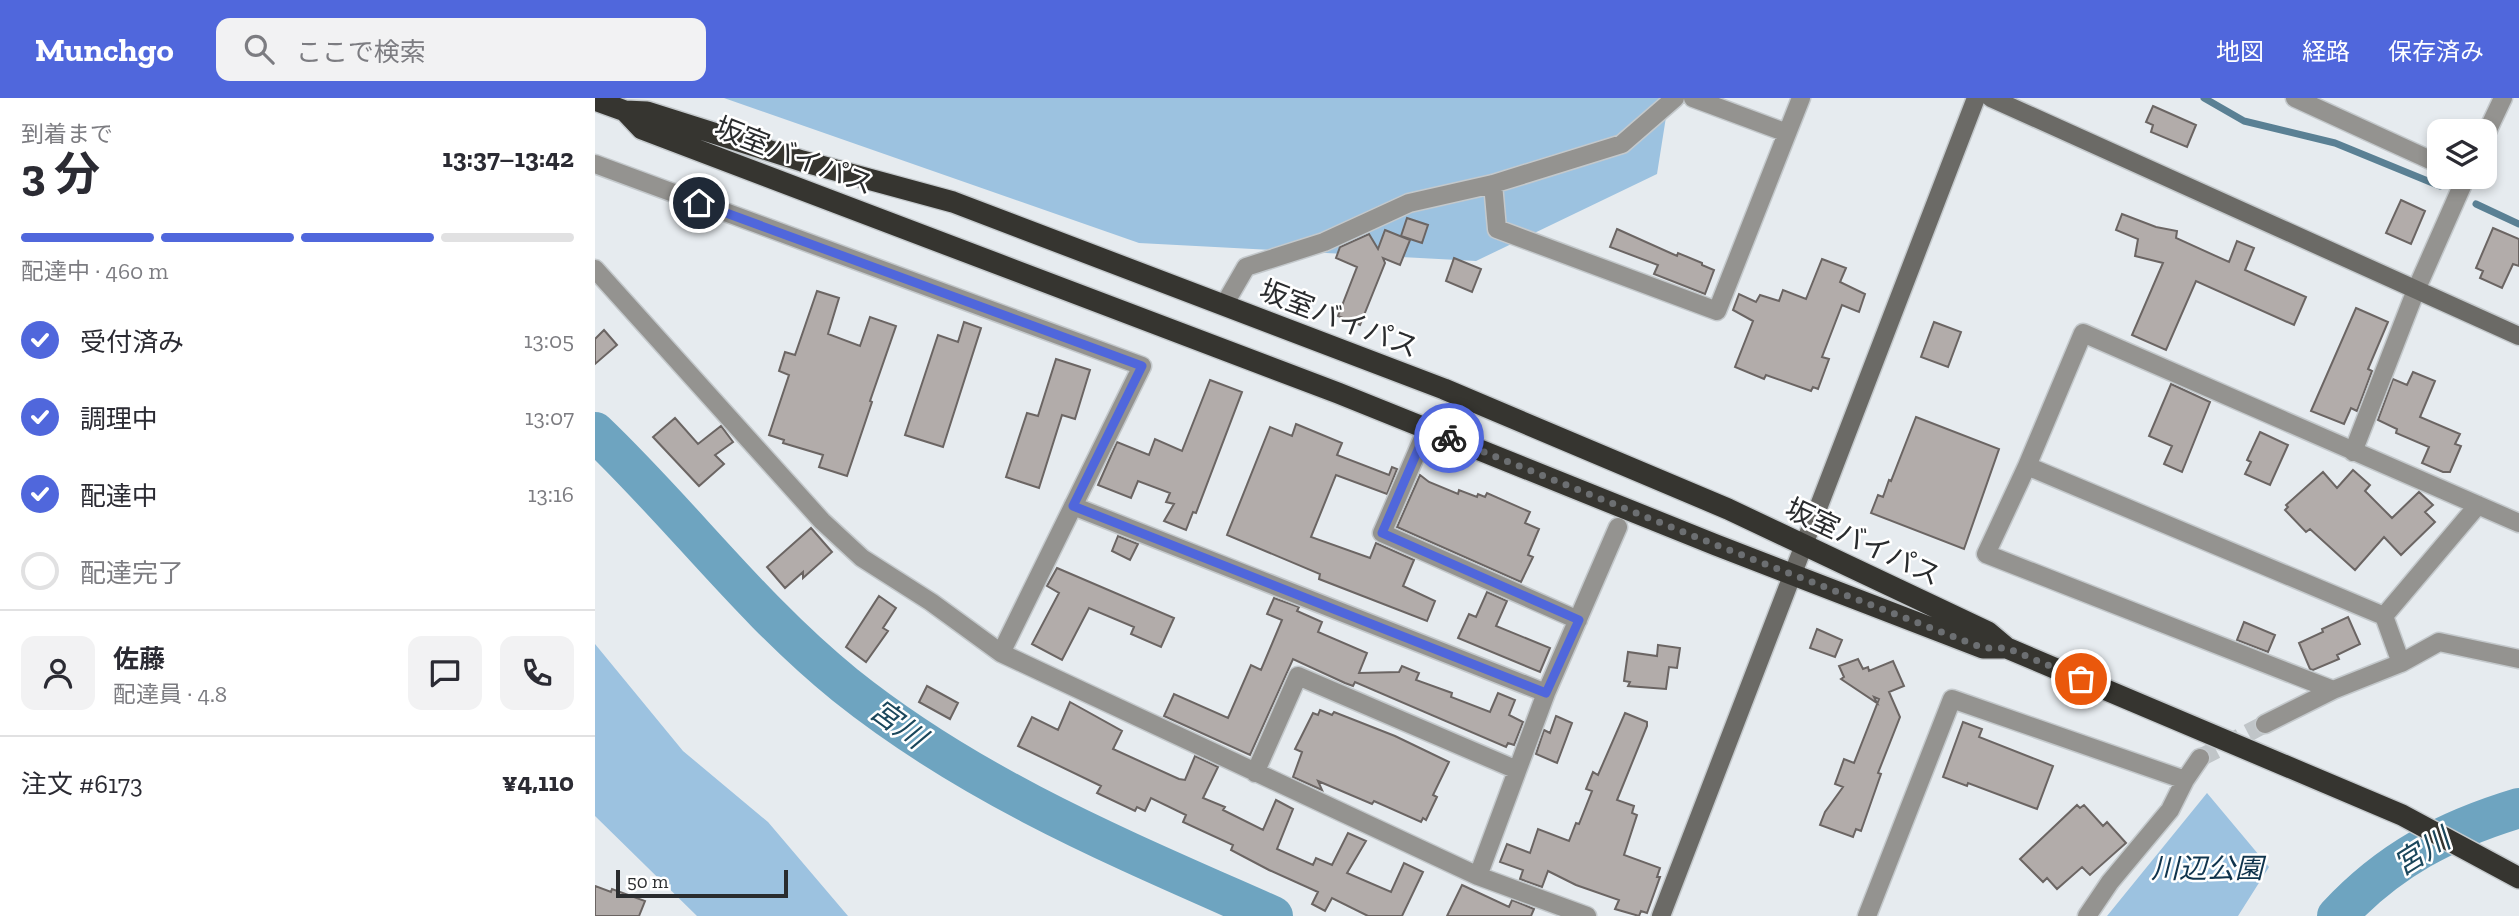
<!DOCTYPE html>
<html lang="ja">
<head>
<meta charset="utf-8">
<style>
  body { margin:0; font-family:"Zilla Slab","Noto Sans JP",serif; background:#f2f2f3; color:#2b2b33; height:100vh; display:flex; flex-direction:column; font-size:26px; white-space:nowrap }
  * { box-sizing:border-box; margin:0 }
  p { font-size:23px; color:#7c7c81 }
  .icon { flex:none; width:38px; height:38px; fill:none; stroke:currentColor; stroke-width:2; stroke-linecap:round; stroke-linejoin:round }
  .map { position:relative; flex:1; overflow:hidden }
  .sheet { display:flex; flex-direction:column; background:#fff; width:595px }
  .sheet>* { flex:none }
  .fabs { position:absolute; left:1832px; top:21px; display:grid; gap:14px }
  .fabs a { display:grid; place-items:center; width:70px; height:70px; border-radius:14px; background:#fff; box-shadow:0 4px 10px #0003; font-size:35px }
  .scale { position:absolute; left:21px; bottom:18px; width:172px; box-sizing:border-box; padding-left:7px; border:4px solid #2a2c2e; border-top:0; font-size:19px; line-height:24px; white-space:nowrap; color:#2a2c2e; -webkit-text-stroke:5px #fff; paint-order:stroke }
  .pin { position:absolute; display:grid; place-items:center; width:60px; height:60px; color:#fff; margin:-30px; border:4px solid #fff; border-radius:50%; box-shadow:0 2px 7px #0007 }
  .courier { position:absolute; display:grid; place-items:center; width:70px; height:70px; margin:-35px; border:5px solid #5067dc; border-radius:50%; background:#fff; color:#222; box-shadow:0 2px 9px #0007 }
  .overview em { font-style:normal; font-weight:700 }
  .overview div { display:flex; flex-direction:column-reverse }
  .overview { display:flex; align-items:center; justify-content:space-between; height:119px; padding:0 21px }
  h1 { font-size:46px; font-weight:700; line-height:52px }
  .bar { display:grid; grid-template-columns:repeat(4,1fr); gap:10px 7px; align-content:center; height:84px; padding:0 21px }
  .bar i { height:9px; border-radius:5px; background:#e1e1e2 }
  .bar .selected { background:#5067dc }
  .bar p { grid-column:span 4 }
  .line { display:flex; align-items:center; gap:18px; padding:0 21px; border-top:2px solid #e1e1e2 }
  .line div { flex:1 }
  .round { display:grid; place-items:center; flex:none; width:74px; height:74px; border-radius:14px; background:#f2f2f3 }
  ol { padding:0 21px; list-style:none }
  li { display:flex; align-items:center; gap:21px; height:77px }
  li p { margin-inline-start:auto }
  li .icon { padding:7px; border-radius:50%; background:#5067dc; color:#fff; stroke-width:4 }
  li:last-child { color:#7c7c81 }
  li i { width:38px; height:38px; border:4px solid #e1e1e2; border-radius:50% }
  header { display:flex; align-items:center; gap:42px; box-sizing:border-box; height:98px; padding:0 35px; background:#5067dc; color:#fff }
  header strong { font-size:33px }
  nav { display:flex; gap:38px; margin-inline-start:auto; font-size:24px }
  .search { width:490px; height:63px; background:#f2f2f3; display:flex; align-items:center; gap:18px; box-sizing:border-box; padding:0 24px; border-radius:14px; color:#7c7c81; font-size:26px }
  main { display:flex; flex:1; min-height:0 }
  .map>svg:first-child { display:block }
</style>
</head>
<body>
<header>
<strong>Munchgo</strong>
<div class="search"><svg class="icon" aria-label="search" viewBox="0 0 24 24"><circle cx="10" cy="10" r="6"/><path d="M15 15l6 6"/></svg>ここで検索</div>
<nav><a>地図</a><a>経路</a><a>保存済み</a></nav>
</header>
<main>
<section class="sheet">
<div class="overview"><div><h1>3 分</h1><p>到着まで</p></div><em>13:37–13:42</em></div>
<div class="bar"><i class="selected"></i><i class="selected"></i><i class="selected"></i><i></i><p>配達中 · 460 m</p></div>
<ol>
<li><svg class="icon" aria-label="check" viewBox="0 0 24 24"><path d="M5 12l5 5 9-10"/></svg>受付済み<p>13:05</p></li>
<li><svg class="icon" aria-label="check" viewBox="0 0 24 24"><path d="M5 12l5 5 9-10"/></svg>調理中<p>13:07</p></li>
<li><svg class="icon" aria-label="check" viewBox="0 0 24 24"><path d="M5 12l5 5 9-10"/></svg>配達中<p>13:16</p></li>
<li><i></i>配達完了</li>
</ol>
<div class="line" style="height:126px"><a class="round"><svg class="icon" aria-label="person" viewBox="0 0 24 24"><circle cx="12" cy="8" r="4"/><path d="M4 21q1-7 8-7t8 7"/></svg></a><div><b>佐藤</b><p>配達員 · 4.8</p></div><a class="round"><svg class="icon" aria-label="chat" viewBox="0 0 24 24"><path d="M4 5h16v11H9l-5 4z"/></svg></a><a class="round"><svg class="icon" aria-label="phone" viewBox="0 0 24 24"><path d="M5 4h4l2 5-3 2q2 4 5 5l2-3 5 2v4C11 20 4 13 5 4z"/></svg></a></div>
<div class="line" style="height:91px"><div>注文 #6173</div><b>¥4,110</b></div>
</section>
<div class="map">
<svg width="1924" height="818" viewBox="0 0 1924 818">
  <rect width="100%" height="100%" fill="#e6ebef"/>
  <path fill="#9cc2e0" d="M129 0H1074L1062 76 881 163 544 145Z
    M0 546 88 653 173 724 253 818H102L0 718Z
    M1612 695 1674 769 1643 818H1512Z"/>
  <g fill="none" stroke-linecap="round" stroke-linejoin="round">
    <path stroke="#5a8094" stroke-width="7" d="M1609 0 1649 23 1740 45 1845 88
      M1881 106 1924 126"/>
    <path stroke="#6ea4c0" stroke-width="40" d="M0 334C86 416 157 512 250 587 380 691 527 751 678 818
      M1742 818C1794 762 1851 732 1924 710"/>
  </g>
  <path fill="#b2acaa" stroke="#6b6563" stroke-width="2" d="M1558 8 1601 27 1592 49 1556 34 1558 27 1551 24Z
    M1806 102 1830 113 1816 146 1791 135Z
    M1527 116 1561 129 1582 133 1581 140 1634 164 1642 143 1659 150 1650 172 1711 199 1699 227 1601 183 1571 252 1537 237 1568 165 1540 158 1543 141 1521 132Z
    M812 120 833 127 827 145 806 138Z
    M1898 130 1924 141V168L1918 166 1907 190 1885 180 1888 173 1881 170Z
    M1022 131 1082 158 1083 155 1107 165V167L1119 172 1110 196 1059 176 1063 167 1015 149Z
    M790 132 815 142 805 167 788 160 790 165 765 227 743 218 762 169 741 160 745 149 774 136 783 151Z
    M859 160 886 171 877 194 851 183Z
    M1227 161 1251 170 1245 184 1270 196 1264 214 1247 207 1227 259 1234 261 1223 291 1218 289 1216 293 1171 277 1169 281 1140 269 1158 223 1138 212 1144 196 1161 204 1165 197 1184 203 1188 192 1211 201Z
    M222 193 244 200 233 236 265 248 275 219 301 228 275 303 277 304 252 378 224 369 228 357 188 345 189 342 174 337 194 277 184 273 190 254 200 257Z
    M1761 210 1793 224 1773 271 1777 273 1762 313 1756 310 1749 326 1716 313Z
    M369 224 386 230 348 349 310 337 343 237 363 244Z
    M1339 224 1366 234 1353 269 1326 259Z
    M9 232 22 247 0 266V241Z
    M461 261 495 272 480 321 467 317 444 390 411 379 432 315 443 318Z
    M1818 274 1840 283 1825 319 1865 336 1860 346 1866 348 1855 374H1848L1827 365 1834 349 1801 335 1802 331 1783 322 1798 281 1812 287Z
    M615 282 647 294 601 415 598 414 591 432 569 423 579 406 571 404 575 395 543 383 536 400 503 387 522 344 554 357 560 341 587 353Z
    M1576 286 1615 304 1587 374 1569 366 1577 348 1554 338Z
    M1321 319 1404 351 1369 451 1276 415 1283 397 1288 399 1294 382 1296 383Z
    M80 320 103 346 126 328 138 344 120 357 129 366 104 388 58 339Z
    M701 326 747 345 742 357 794 377 797 369 802 371 792 396 741 377 716 439 775 460 781 445 819 462 808 488 840 503 832 523 724 481 725 476 632 437 675 329 697 338Z
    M1665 334 1693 347 1675 387 1650 376 1656 364 1652 362Z
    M1758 372 1775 387 1770 393 1797 420 1824 394 1838 407 1830 414 1840 424 1806 457 1789 439 1760 472 1715 431 1711 434 1690 412 1693 409 1691 407 1728 374 1742 390Z
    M825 377 834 384 863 396 864 392 882 399 883 396 890 399 892 395 935 414 930 425 944 431 933 457 938 459 926 484 802 429Z
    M216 430 237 454 208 480V474L190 490 172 469Z
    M523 438 543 446 535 462 517 453Z
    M462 470 579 520 566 549 536 536 539 529 494 510 467 562 437 546 464 495 452 488Z
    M892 494 912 503 901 528 955 550 945 574 863 540 874 516 881 519Z
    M284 498 301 510 288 530 293 533 271 564 251 549Z
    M679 500 704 509 702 513 727 524 723 534 772 555 764 575 804 574 807 568 824 575 821 582 857 595 856 599 895 614 903 595 920 602 914 617 928 624 919 647 913 645 911 649 760 584 758 588 750 585 698 561 655 657 569 618 579 596 633 620 656 567 666 572 687 522 672 516Z
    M1753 519 1765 546 1742 557 1744 561 1718 572 1715 571 1704 545 1728 534 1727 531Z
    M1649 524 1680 537 1673 554 1642 542Z
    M1222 531 1247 542 1240 559 1215 550Z
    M1063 547 1085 550 1082 570 1074 569 1071 591 1033 588 1035 584 1029 583 1033 554 1062 558Z
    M1263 561 1268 571 1273 569 1274 573 1298 563 1309 588 1294 594 1305 619 1283 675 1286 676 1266 733 1261 731 1258 739 1225 727 1230 714 1248 689 1240 686 1249 661 1259 665 1284 601 1279 599 1282 605 1246 581 1249 579 1244 568Z
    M332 588 363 605 355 621 324 604Z
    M475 604 527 633 518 651 584 681 590 682 600 658 623 669 608 700 630 709 628 712 668 732 681 702 698 711 682 751 718 767 721 760 737 767 753 735 771 743 752 775 796 794 809 765 828 774 807 818H773L737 800 730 813 717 806 723 794 674 772 636 752 638 747 588 724 591 717 556 700 550 713 542 709 540 713 502 695 506 688 423 648 437 619 463 632Z
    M725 612 737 617 739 614 800 638 854 664 838 697 842 699 831 722 828 720 826 724 779 703 777 706 723 683 727 692 698 679 707 654 700 651 718 615 723 617Z
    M1030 615 1052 624V628L1022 702 1039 708 1037 715 1042 717 1029 757 1065 770 1062 779H1065L1052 815 1046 813 1044 818 1020 811 1024 802 981 787 953 773 947 789 925 781 928 772 905 764 912 746 935 755 943 731 974 743 981 725 984 726 997 693 991 691 998 674 1003 677Z
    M961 618 977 625 962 665 941 656 949 632 955 635Z
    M1368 624 1387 631 1384 639 1458 668 1442 711 1373 685 1372 688 1348 679Z
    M1482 707 1485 710 1489 707 1508 728 1512 724 1531 745 1495 777 1487 769 1462 791 1452 780 1448 784 1425 761Z
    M867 787 914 809 917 802 939 811 936 818H852Z
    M0 788 16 794 17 791 50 803 44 818H0Z"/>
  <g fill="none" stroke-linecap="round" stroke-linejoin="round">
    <path stroke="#c0c5c8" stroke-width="18" stroke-dasharray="18 9" stroke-linecap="butt" d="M1605 660 1670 626"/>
    <g stroke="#c4c9cc" stroke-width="21">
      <path id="street" d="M1098 0 1192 35
        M1700 0 1844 66
        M1890 38 1908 0
        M0 66 547 268 406 555
        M898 86 902 131 1122 213 1206 0
        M0 171 227 423 267 460 336 504 406 555 883 778 992 818
        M629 207 651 169 729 144 814 105 898 86 1027 46 1080 0
        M832 331 787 435 983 522
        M1758 354 1821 192 1871 79
        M1432 368 1391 456 1738 592
        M1883 407 1789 518 1432 368 1488 235 1924 425
        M478 408 951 595 883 778
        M1789 518 1806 565
        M951 595 1023 429
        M1670 626 1738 592 1806 565 1844 544 1924 561
        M660 675 703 578 922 672
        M1272 818 1357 601 1590 682
        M1492 818 1515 784 1575 712 1590 682 1605 660"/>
    </g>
    <g stroke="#c4c9cc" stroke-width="21">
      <path id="secondary" d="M1396 0 1924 238
        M1066 818 1381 0"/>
    </g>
    <g stroke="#c4c9cc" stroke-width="24">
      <path id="highway" d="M0 2 30 13 52 14 207 63 358 104 849 291 1133 411 1393 534 1412 550 1807 717 1924 780
        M30 13 47 31 743 295 1121 447 1388 550H1412"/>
    </g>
    <use href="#street" stroke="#949390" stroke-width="18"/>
    <use href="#secondary" stroke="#6b6a66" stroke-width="18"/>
    <use href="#highway" stroke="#363530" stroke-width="21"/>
  </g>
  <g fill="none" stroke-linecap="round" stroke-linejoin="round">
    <path stroke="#6c6f72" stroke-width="7" stroke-dasharray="0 12.6" d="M854 340 1121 447 1388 550H1412L1486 581"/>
    <path stroke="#5067dc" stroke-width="9" d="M104 105 547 268 478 408 951 595 984 522 787 435 832 331 854 340"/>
  </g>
  <g text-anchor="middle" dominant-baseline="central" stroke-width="5" stroke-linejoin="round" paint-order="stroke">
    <g font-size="28" fill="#2a2c2e" stroke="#fff">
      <text transform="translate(199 58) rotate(21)">坂室バイパス</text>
      <text transform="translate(744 221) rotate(21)">坂室バイパス</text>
      <text transform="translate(1268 444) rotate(25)">坂室バイパス</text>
    </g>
    <g font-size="28" font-style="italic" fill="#10344d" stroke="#fff">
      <text x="1612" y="770">川辺公園</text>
    </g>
    <g font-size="30" font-style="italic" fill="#1b475c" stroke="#fff">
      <text transform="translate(303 626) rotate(36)">宮川</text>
      <text transform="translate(1827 754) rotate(-32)">宮川</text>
    </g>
  </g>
</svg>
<div class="fabs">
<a><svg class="icon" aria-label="layers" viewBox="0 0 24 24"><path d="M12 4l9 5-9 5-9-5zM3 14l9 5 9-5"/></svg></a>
</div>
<div class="scale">50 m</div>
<div class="pin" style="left:1486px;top:581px;background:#ea580c"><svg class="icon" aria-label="bag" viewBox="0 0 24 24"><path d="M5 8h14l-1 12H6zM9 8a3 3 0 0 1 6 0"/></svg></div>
<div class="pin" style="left:104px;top:105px;background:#1f2937"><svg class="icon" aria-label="home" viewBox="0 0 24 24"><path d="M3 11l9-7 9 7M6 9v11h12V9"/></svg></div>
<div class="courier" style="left:854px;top:340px"><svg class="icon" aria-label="bike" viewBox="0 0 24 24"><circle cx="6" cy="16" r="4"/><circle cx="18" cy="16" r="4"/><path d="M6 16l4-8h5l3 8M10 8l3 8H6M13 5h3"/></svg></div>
</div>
</main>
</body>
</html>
